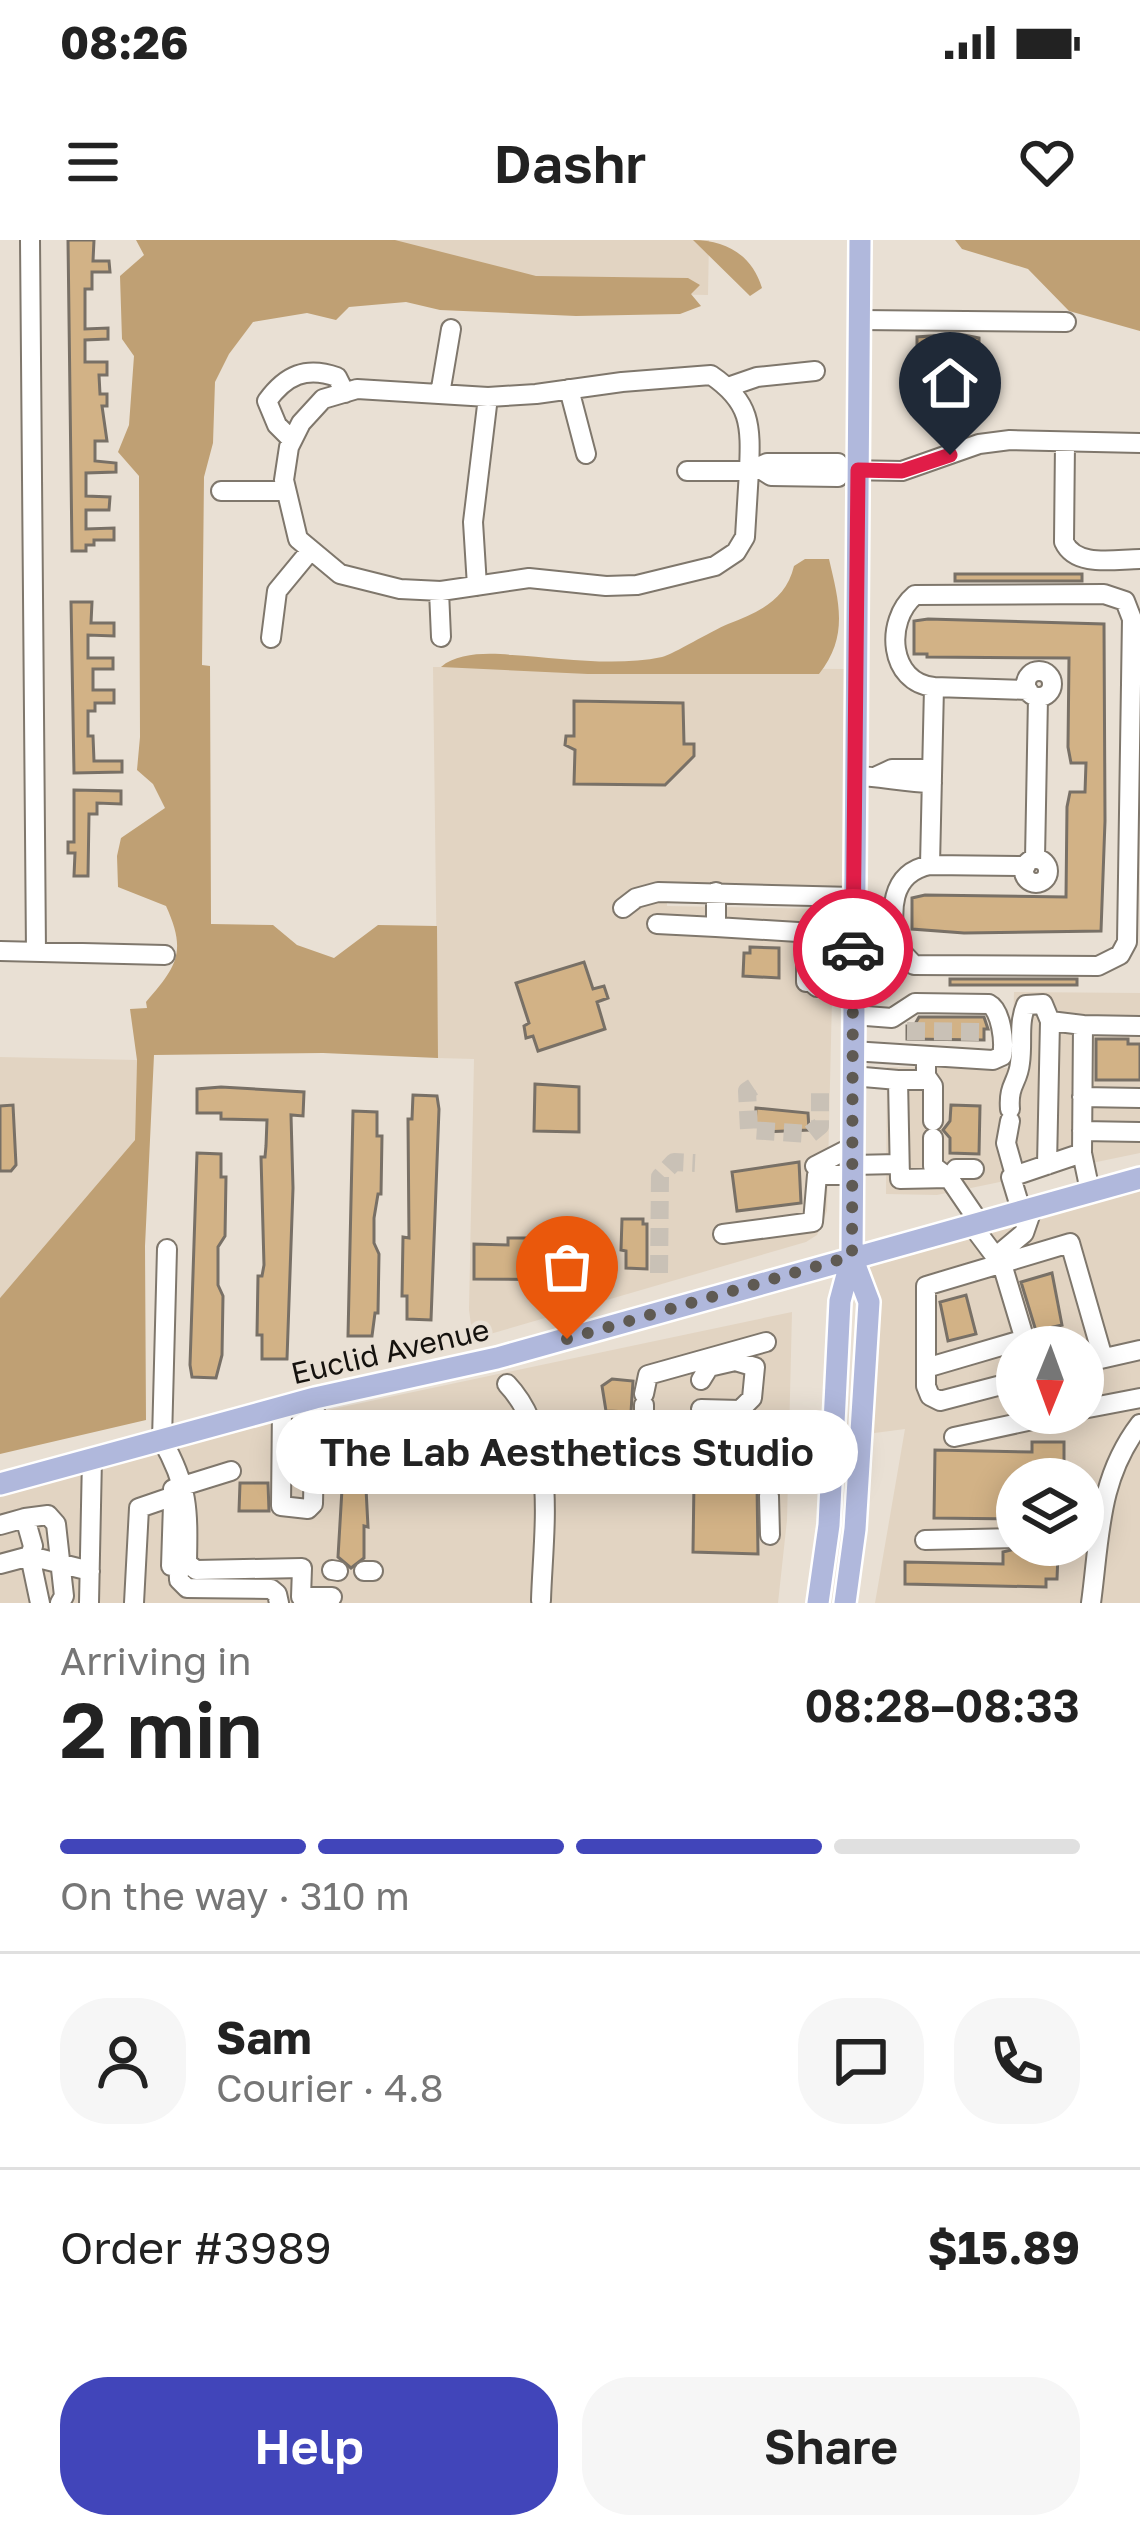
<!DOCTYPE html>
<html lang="en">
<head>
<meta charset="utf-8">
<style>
  body { margin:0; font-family:"Golos Text",sans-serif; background:#f6f6f6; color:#222; height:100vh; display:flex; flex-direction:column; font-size:45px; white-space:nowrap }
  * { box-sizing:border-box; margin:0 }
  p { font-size:39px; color:#767676 }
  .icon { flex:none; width:66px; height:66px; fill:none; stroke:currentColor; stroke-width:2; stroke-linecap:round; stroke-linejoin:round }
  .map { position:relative; height:1363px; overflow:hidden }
  .side { display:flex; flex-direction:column; background:#fff; flex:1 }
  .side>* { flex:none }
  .needle { width:78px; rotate:181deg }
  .tools { position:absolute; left:996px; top:1086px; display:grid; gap:24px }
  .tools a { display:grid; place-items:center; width:108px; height:108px; border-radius:50%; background:#fff; box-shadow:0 6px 30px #0003; font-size:60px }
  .pin { position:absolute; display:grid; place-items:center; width:102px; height:102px; color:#fff; margin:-123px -51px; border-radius:50% 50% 50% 0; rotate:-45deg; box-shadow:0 0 12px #0007 }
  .pin .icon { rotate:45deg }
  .courier { position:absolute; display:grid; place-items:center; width:120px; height:120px; margin:-60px; border:9px solid #e11d48; border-radius:50%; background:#fff; color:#222; box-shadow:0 3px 15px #0007 }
  .bubble { position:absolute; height:84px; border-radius:42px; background:#fff; box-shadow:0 6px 30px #0003; font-size:39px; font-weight:600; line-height:84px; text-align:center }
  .overview em { font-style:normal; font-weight:600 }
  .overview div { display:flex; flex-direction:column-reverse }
  .overview { display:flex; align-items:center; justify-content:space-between; height:204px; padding:0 60px }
  h1 { font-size:78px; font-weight:600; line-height:90px }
  .bar { display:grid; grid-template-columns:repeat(4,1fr); gap:18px 12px; align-content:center; height:144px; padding:0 60px }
  .bar i { height:15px; border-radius:9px; background:#e0e0e0 }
  .bar .current { background:#4145ba }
  .bar p { grid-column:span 4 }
  .line { display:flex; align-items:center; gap:30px; padding:0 60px; border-top:3px solid #e0e0e0 }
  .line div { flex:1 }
  .round { display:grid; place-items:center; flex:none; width:126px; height:126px; border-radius:48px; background:#f6f6f6 }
  .primary-button { display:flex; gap:24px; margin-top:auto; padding:24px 60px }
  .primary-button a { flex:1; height:138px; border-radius:48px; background:#4145ba; color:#fff; font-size:48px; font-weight:600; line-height:138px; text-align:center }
  .primary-button a+a { background:#f6f6f6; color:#222 }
  .status { display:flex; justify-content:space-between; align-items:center; height:84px; padding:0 60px; background:#fff; direction:ltr }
  .status svg { height:33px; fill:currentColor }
  header { display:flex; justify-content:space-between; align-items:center; height:156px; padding:0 60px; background:#fff; font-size:54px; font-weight:600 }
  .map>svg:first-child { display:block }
</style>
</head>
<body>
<div class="status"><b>08:26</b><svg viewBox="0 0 49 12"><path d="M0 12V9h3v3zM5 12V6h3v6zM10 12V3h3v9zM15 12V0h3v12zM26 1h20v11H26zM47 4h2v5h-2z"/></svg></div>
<header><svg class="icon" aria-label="menu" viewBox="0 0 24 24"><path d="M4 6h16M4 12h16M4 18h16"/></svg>Dashr<svg class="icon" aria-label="heart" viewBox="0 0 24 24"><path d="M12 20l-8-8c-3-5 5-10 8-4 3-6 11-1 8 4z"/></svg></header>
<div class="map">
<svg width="1140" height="1363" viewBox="0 0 1140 1363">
  <rect width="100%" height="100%" fill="#e9e0d4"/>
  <path fill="#e2d4c2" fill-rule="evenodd" d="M165 0H709L708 55 165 44Z
    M433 427 848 429V652L667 649V666L826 669 834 673 827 971 817 995 806 1002 473 1099 469 1070 474 819 438 818Z
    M1014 752 1140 753V913L937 955 886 954 887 827 1012 828Z
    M0 817 137 820 135 900 0 1058Z
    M1140 942V1363H875L905 1189 867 1194 858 1018ZM1017 1107H1083V1173H1017ZM1017 1239H1083V1305H1017Z
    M792 1072 787 1280 778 1363H93L99 1223 328 1170Z
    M85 1228 83 1363H0V1251Z"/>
  <path fill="#bfa074" d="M136 0H395L536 36 688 38 700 45 691 54 701 66 680 74 576 76 440 70 406 62 349 67 336 80 307 73 253 82 229 114 215 142 213 203 204 237 202 425 210 426 211 684 273 685 297 705 334 718 378 685 437 686 438 818 323 813 154 815 145 1006 146 1180 0 1214V1058L135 900 137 820 130 769 147 768 146 762C177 726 187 712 166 666L118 647 117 616 121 598 165 568 153 544 137 530 140 497 139 236 118 212 129 185 134 116 122 99 120 36 144 15Z
    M693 0C726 0 752 15 762 48L750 56Z
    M955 0H1140V91L1069 71 1028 29 962 9Z
    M805 319H829C839 362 849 396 819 434H588L441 427C458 412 490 413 512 415 559 418 615 427 662 417 674 414 711 391 728 384 759 372 786 360 794 326Z"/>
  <path fill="#d2b286" stroke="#787066" stroke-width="3" d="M68 0H94L93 21H109L110 32H92V49H85V89L108 88V99L85 100V122H107V135H99L100 154H107V166H102L107 201H95V221L116 223V232L86 233V256L110 257 109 270H86V289L114 288V300H94V305H86V311H72Z
    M959 94 979 98V121H917V97Z
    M955 334H1082V341H955Z
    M71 362H92L91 383H114V396L88 395V418H113V429H93V450H114V463H95V471H88V496H93L94 521H122V532L74 533Z
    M928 379 1104 384 1105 581 1101 691 964 693 912 689V658L925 655 1066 657 1067 567 1070 552H1085L1086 523H1071L1068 507 1069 418 927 417V414H914V381Z
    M574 461 683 463 684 504H694V516L665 545 574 544 575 510 565 505 566 496H574Z
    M74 550 121 551V564L97 563V574H89L88 636H74L75 613H68V602H74Z
    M750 707 779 708V738L743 736 744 713H750Z
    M584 722 593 749 604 746 608 758 597 762 605 789 538 811 533 796 526 798 524 786 529 783 516 743Z
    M950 739H1077V745H950Z
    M919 777H984L988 789H984V800L907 799V786H914Z
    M1096 799H1128V804H1140V840H1096Z
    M535 844 579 847V892L534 891Z
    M221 847 304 852 303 876 291 875 293 948 287 1119H262V1095H257L258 1036H262L264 1025 261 917H265L266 906 267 880 221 879V873H197V849Z
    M413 855 437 856 439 869 431 1080 407 1079V1056H402L403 997 409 998 408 879H412Z
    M13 865 16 925 11 931H0V866Z
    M951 865 980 866 979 914 950 913V898L943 890 950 881Z
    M756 868 808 873 809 890 761 892 762 886H755Z
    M353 871 377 872V896H382L381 954H378L374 978V1003L379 1014 378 1073H375L372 1096H348Z
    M197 913 221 914V937H226L225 996 218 1007V1045L223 1056 222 1115 216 1138 192 1137 190 1125Z
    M799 922 801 963 737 971 732 932Z
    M622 979H643V984H647V1029L626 1028V1011L621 1010Z
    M508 998H527V1005L579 1006V1040L474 1039V1004L508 1005Z
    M1052 1033 1062 1085 1036 1091 1021 1042Z
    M966 1055 976 1094 948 1101 940 1062Z
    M612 1139 633 1141 631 1172 606 1171 602 1146Z
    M1032 1202H1064V1239H1017V1279L934 1278 935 1210 1032 1212Z
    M338 1210H369V1229H365L368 1287 364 1286V1318L351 1328 338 1317 342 1249H337Z
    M694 1241 757 1243 758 1314 693 1312Z
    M240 1243H268L269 1271H239Z
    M1027 1306 1047 1307V1314H1058L1057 1339H1046V1347L905 1344V1322L1003 1324V1312Z"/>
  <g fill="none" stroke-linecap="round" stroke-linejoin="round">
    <path stroke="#c9c1b6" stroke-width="18" stroke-dasharray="18 9" stroke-linecap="butt" d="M907 791 984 792
      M753 847 747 851 749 890 810 894 820 886V851L817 847
      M659 1033 660 937 674 922 695 923"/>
    <g stroke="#7f776c" stroke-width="22">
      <path id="minor" d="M30 0 36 712
        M859 80 1066 82
        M728 147 757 137 815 131
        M569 149 586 214
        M440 154 451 89
        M292 200 277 185 267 161C286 135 306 126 337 137L345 153
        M1065 202 1064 302C1076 328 1115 319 1140 319
        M760 229 771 236 838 237 844 230
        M687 231H749C751 185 751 162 711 135L622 142 536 154 488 157 357 149 323 159 301 183 289 207 284 240 298 299 340 334 400 349 441 351 529 338 606 346 637 345 715 326 736 312 745 297 749 231 767 223H838L844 230 902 231 979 204 1010 200 1140 203
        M221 251H286
        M477 346 473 282 488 157
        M439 351 441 397
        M271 398 277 351 310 311
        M1026 444a13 13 0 1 1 26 0a13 13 0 1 1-26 0Z
        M854 536C880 536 904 543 932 543
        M877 536 892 529H932
        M1035 619 1038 457
        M1024 631a12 12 0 1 1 24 0a12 12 0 1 1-24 0Z
        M930 625C889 633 890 673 897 707L914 725 1098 726 1120 715 1127 702 1132 379 1125 361 1104 354 915 355C884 381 889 443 934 447
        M1026 626 930 625 934 447 1028 450
        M716 652V687L798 692 806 699V742H811
        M623 668 636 658 658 652 853 657
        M657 684 716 687
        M0 711 165 715
        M839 742 834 737 816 736 811 742 817 747 853 742
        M852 811 993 820 1002 816C1005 802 1001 770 989 764L915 763 892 778 853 775
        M852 836 898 840 900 939 949 938 979 982
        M926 836 933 846V881
        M898 840H921L926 836V817
        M1082 857 1140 858
        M1010 869C1008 844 1018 843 1020 823 1023 802 1018 784 1026 765L1043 764 1050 781
        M1010 881 1006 903 1015 935
        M1082 891 1140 892
        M933 898V926L949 938 956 929H974
        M852 925 898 924
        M1047 925 1050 781 1083 785
        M815 926 852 907
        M1090 951 1082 913 1083 785 1140 786
        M1021 970 1011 937 1082 913
        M971 984 1001 1024
        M723 994 813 982 817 935H852
        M167 1009 162 1200C189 1247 188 1271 187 1323L196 1330 302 1328 301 1357H332
        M1027 1107 999 1014 1024 993 1033 967
        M1083 1123 1140 1110
        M926 1128 1025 1099
        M1017 1141 940 1161 930 1156 926 1146V1046L1070 1003 1103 1118
        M507 1144C559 1199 543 1292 541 1360
        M644 1154 648 1135 766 1102
        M282 1167 281 1266 308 1269 313 1264 315 1158
        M701 1169 740 1170 752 1158 755 1127 735 1121 709 1127 701 1140
        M1083 1169 1140 1158
        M644 1197V1165
        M954 1197 1065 1173
        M597 1228 601 1211 668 1213
        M770 1231V1244
        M173 1249 231 1231
        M769 1256 770 1295
        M25 1278 48 1275 56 1284 64 1356 60 1363
        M0 1285 25 1278 33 1306
        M925 1300 1017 1298
        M178 1313 179 1340 187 1348 271 1349 277 1354 279 1363
        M0 1324 30 1316 33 1306
        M171 1326 173 1264
        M332 1330 338 1331
        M364 1331H373
        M40 1363 30 1316 90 1331
        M89 1363 92 1218
        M134 1363 139 1268 174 1256 179 1274
        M1091 1363C1100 1296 1098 1239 1140 1184"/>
    </g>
    <g stroke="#fff" stroke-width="26">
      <path id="major" d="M0 1244 315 1158 497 1118 1140 938
        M818 1363 829 1285 840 1061 852 1016 860 0
        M845 1363 855 1289 869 1062 852 1017"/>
    </g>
    <use href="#minor" stroke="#fff" stroke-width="18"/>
    <use href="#major" stroke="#b0b8dc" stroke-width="21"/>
  </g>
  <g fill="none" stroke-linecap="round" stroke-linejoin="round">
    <path stroke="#5f5a53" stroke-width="12" stroke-dasharray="0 21.6" d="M567 1099 852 1016 853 709"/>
    <path stroke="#e11d48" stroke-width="15" d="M853 709 858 230 902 231 950 215"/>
  </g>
  <g text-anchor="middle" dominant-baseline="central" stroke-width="9" stroke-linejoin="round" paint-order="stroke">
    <g font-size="30" fill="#15120e" stroke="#e9e0d4">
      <text transform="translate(390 1111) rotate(-13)">Euclid Avenue</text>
    </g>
  </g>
</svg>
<div class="tools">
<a><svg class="needle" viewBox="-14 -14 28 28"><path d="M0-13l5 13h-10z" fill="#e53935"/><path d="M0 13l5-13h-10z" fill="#767676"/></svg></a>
<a><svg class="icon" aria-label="layers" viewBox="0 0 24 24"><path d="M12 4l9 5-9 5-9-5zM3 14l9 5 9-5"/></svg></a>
</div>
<div class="pin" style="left:567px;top:1099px;background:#ea580c"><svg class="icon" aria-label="bag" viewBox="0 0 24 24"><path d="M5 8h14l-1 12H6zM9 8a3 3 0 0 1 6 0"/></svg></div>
<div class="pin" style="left:950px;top:215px;background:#1f2937"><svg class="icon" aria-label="home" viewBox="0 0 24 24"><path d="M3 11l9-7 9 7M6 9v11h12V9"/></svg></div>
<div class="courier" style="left:853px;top:709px"><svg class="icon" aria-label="car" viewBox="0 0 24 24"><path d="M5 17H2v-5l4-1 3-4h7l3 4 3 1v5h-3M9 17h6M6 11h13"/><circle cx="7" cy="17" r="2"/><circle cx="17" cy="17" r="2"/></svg></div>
<div class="bubble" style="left:276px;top:1170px;width:582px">The Lab Aesthetics Studio</div>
</div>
<section class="side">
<div class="overview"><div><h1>2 min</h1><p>Arriving in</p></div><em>08:28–08:33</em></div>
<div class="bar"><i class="current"></i><i class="current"></i><i class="current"></i><i></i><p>On the way · 310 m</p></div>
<div class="line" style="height:216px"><a class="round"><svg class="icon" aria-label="person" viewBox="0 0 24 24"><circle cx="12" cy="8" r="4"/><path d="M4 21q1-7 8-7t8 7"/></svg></a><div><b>Sam</b><p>Courier · 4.8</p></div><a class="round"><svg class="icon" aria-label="chat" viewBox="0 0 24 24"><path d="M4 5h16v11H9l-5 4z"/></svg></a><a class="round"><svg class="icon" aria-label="phone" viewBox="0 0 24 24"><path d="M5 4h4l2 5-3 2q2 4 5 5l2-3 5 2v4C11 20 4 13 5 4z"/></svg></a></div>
<div class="line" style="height:156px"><div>Order #3989</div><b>$15.89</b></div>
<div class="primary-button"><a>Help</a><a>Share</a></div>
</section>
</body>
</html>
